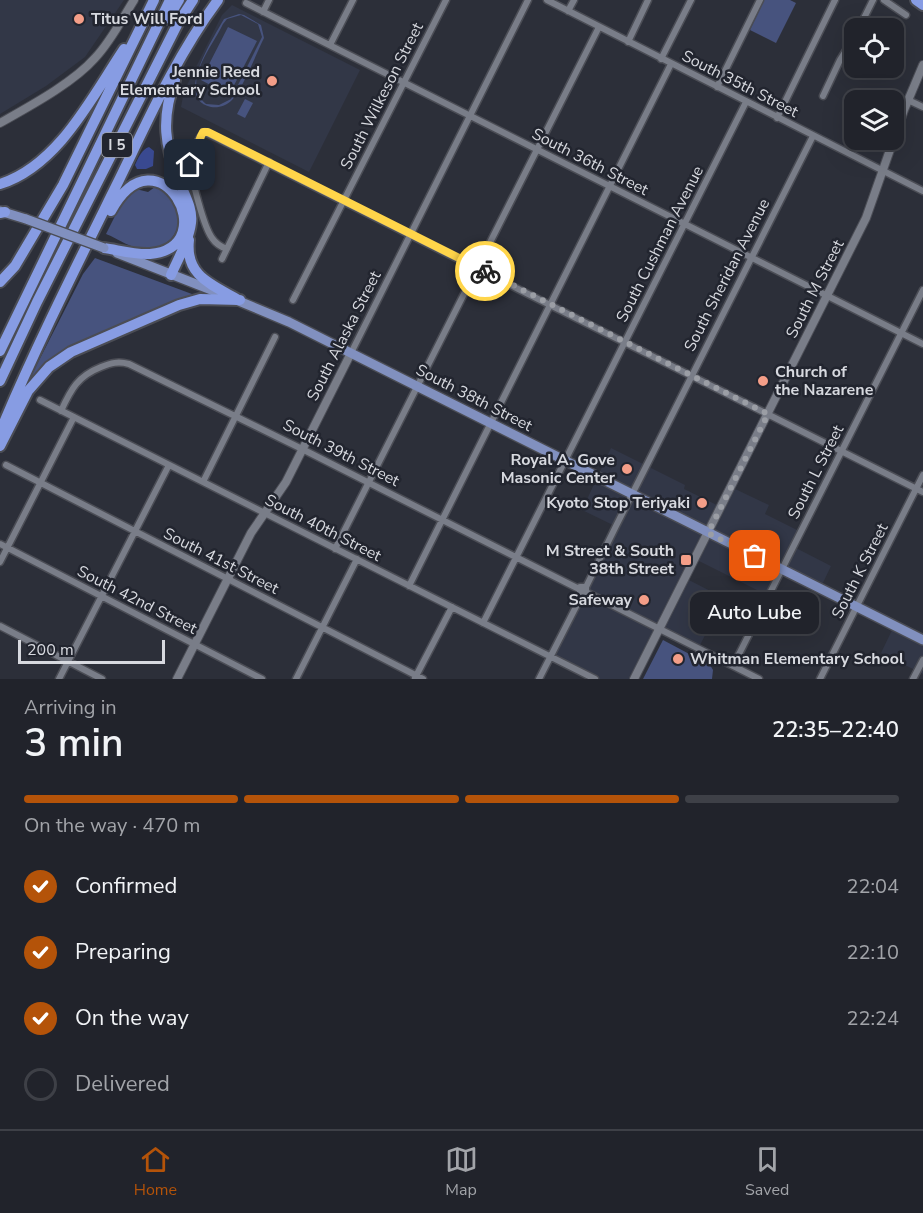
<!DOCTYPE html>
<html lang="en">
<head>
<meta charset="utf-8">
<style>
  body { margin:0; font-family:"Nunito Sans",sans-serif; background:#292b33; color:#f1f3f6; height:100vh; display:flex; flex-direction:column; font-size:22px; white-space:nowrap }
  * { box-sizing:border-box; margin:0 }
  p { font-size:20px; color:#a2a4a9 }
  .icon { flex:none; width:33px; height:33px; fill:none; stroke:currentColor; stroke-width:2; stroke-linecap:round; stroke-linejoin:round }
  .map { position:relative; height:679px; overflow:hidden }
  .details { display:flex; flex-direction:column; background:#21232b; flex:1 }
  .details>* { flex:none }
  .buttons { position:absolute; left:844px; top:18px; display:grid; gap:12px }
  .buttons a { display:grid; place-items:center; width:60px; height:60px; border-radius:12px; background:#21232b; box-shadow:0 6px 24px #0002,0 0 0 2px #3e4047; font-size:30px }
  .scale { position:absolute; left:18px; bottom:15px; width:147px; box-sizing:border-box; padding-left:6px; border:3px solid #d7d9df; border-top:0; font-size:16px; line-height:21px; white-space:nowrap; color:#d7d9df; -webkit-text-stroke:4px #22252f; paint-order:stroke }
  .pin { position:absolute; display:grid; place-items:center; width:51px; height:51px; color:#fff; margin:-26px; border-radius:12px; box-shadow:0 3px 9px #0006 }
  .courier { position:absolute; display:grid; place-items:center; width:60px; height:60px; margin:-30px; border:4px solid #ffd54a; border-radius:50%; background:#fff; color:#222; box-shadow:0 2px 8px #0007 }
  .bubble { position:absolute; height:42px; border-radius:12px; background:#21232b; box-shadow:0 6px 24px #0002,0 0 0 2px #3e4047; font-size:20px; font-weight:600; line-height:42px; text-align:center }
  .headline em { font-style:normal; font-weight:600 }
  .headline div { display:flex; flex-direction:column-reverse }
  .headline { display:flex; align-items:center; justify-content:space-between; height:102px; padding:0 24px }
  h1 { font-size:39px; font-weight:600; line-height:45px }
  .bar { display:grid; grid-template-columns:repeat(4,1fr); gap:9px 6px; align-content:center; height:72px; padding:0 24px }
  .bar i { height:8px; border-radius:4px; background:#3e4047 }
  .bar .on { background:#b45309 }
  .bar p { grid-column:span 4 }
  ol { padding:0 24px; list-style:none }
  li { display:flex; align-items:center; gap:18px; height:66px }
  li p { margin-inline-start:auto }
  li .icon { padding:6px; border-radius:50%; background:#b45309; color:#fff; stroke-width:4 }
  li:last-child { color:#a2a4a9 }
  li i { width:33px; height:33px; border:3px solid #3e4047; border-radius:50% }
  .dock { display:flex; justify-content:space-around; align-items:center; height:84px; border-top:2px solid #3e4047; background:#21232b; font-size:16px; color:#a2a4a9 }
  .dock a { display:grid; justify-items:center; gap:3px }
  .dock .on { color:#b45309 }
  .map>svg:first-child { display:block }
</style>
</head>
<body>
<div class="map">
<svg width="923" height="679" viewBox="0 0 923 679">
  <rect width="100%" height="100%" fill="#2c2f39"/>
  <path fill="#323747" d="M0 0H124L85 57 46 86 0 114Z
    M232 5 360 70 309 172 181 107 184 91 222 15Z
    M611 448 685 485 684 489 721 507 731 487 769 505 765 514 801 532 794 547 831 566 820 589 782 570 769 596 695 559 685 578 724 598 698 649 660 629 634 679H595L550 656 615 526 582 510Z
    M894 626 923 640V674L881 653Z"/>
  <path fill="#47537e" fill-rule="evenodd" d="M764 0H790L796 3 776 43 750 30Z
    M239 14 244 15 261 25 264 38C257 52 242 90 232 100 226 106 219 108 211 107 173 99 214 37 224 19ZM241 15 258 24 262 37 231 99 219 105 206 104C180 83 213 46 223 24L227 19Z
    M228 27 257 41 229 95 201 80Z
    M245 99 253 103 245 118 237 114Z
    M155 187C192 200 184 250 145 249 131 249 119 239 106 234L120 206 136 189 148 192Z
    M95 258 200 297 68 349 37 373 30 382V378L83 274Z
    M663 640 710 665 713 670 712 679H643Z"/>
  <path fill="#394990" d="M149 147 154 151 153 166 146 169H137L135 165C138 158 142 149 149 147Z"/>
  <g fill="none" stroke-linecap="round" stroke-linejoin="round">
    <g stroke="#4b4d55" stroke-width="9">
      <path id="minor" d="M547 0 923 191
        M884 0 906 15
        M246 3 923 344
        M568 11 574 0
        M263 12 269 0
        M859 28 873 0
        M628 42 648 0
        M330 45 353 0
        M661 59 691 0
        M717 87 760 0
        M823 96 840 60 855 36
        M908 100 923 107
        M777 118 835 0
        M227 249C221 247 216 244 212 238 204 227 191 179 191 165 191 155 197 138 205 132L923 492
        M222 259 269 162
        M293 300 446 0
        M351 353 528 0
        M40 400 595 679
        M61 411C71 389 78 376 101 367 111 363 118 361 129 364L302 449 579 589
        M6 465 423 679
        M203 482 275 337
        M0 544 262 679
        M335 549 599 27
        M0 562 74 417
        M409 586 671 64
        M586 587H580V592L584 593 586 591V587L616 526 813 136
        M586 592 759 679
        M483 623 746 102
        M0 626 102 679
        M733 666 923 290
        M415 678 452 607
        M59 679 169 465
        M296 679 357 559
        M539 679 583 593
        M820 679 923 475
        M913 679 923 660"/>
    </g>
    <g stroke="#4b4d55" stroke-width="10">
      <path id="tertiary" d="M0 123C30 106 73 83 95 58 111 41 122 19 134 0
        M177 679 251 533 286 482 351 353
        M634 679 866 218 904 110 923 65"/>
    </g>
    <g stroke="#4b4d55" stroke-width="12">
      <path id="primary" d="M0 211 26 219
        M117 253 219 293
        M234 299 289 322 923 640"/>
    </g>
    <g stroke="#4b4d55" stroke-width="14">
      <path id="motorway" d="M916 0 923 5
        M165 19 173 10 179 0
        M0 184C58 166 92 97 124 49
        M0 213 5 212
        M189 240C185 275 210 284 237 299
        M104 248C118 250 135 255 150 254 226 247 158 125 111 211
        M171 275C178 259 189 240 191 223 193 209 185 196 180 183 164 146 161 118 175 80
        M0 282 15 266 63 185 154 0
        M0 351 170 0
        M0 381 37 302 178 23 193 0
        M0 432C36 346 78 263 119 180 149 118 177 55 218 0
        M0 446 28 391 49 367 71 352 179 305 200 299 240 300"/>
    </g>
    <use href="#minor" stroke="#797d88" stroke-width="6"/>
    <use href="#tertiary" stroke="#797d88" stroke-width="8"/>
    <use href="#primary" stroke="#8190bf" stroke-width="9"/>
    <use href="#motorway" stroke="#879ce3" stroke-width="10"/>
    <g stroke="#4b4d55" stroke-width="12" stroke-linecap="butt">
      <path id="primary-bridge" d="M26 219 104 248"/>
    </g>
    <use href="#primary-bridge" stroke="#8190bf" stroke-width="9"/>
  </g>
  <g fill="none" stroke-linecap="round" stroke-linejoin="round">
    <path stroke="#9b9ea5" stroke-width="6" stroke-dasharray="0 10.8" d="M485 271 768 414 708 533 755 556"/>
    <path stroke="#ffd54a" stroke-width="8" d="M190 165 201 136 203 132H208L485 271"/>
  </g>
  <g fill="#f49e88" stroke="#22252f" stroke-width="2">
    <circle cx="79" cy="19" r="6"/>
    <circle cx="272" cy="81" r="6"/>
    <circle cx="763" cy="381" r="6"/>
    <circle cx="627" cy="469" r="6"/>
    <circle cx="702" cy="503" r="6"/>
    <rect x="680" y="554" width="12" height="12" rx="3"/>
    <circle cx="644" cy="600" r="6"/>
    <circle cx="678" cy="659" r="6"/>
  </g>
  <g text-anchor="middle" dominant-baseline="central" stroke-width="5" stroke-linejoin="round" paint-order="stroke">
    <rect fill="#22252f" stroke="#a1a3aa" stroke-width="1.5" x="102" y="133" width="30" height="24" rx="4.5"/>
    <g font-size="15" font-weight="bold" fill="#d7d9df">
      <text x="117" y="145">I 5</text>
    </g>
    <g font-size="16" font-weight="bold" fill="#d7d9df" stroke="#22252f" text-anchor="end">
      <text x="91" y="19" text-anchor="start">Titus Will Ford</text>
      <text x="260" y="72">Jennie Reed<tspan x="260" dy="18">Elementary School</tspan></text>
      <text x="775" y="372" text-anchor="start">Church of<tspan x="775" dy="18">the Nazarene</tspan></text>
      <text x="615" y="460">Royal A. Gove<tspan x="615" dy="18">Masonic Center</tspan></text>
      <text x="690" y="503">Kyoto Stop Teriyaki</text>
      <text x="674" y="551">M Street &amp; South<tspan x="674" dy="18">38th Street</tspan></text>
      <text x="632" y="600">Safeway</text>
      <text x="690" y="659" text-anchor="start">Whitman Elementary School</text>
    </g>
    <g font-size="16" fill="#d7d9df" stroke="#22252f">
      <text transform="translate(740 84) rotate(27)">South 35th Street</text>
      <text transform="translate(382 96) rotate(-63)">South Wilkeson Street</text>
      <text transform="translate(590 162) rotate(27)">South 36th Street</text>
      <text transform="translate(660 244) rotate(-63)">South Cushman Avenue</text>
      <text transform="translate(727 275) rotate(-63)">South Sheridan Avenue</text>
      <text transform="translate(815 289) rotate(-63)">South M Street</text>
      <text transform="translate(344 336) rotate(-63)">South Alaska Street</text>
      <text transform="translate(474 398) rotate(27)">South 38th Street</text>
      <text transform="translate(341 453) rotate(27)">South 39th Street</text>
      <text transform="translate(816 472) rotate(-63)">South L Street</text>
      <text transform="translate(323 528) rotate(27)">South 40th Street</text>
      <text transform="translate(221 561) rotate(27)">South 41st Street</text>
      <text transform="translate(860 571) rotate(-63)">South K Street</text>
      <text transform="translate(137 600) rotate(27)">South 42nd Street</text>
    </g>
  </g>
</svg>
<div class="buttons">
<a><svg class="icon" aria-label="locate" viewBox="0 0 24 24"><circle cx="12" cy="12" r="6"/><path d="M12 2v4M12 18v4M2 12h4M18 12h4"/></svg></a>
<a><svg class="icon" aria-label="layers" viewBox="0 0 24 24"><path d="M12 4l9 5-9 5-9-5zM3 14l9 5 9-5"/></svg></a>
</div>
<div class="scale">200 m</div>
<div class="pin" style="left:755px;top:556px;background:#ea580c"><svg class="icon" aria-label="bag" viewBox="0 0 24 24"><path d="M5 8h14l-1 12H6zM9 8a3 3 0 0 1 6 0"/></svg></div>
<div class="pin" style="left:190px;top:165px;background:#1f2937"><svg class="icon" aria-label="home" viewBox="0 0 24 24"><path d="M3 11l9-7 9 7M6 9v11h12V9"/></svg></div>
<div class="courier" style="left:485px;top:271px"><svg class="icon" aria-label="bike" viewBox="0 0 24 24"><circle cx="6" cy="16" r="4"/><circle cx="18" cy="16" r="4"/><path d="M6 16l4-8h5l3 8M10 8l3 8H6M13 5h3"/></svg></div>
<div class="bubble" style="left:690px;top:592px;width:129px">Auto Lube</div>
</div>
<section class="details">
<div class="headline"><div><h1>3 min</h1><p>Arriving in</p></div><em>22:35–22:40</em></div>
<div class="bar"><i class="on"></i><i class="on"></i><i class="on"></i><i></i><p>On the way · 470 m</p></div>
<ol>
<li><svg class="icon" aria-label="check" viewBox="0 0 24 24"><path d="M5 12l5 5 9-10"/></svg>Confirmed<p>22:04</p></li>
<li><svg class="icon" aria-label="check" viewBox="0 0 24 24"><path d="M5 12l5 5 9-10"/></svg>Preparing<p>22:10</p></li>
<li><svg class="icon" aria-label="check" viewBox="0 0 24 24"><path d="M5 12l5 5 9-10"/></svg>On the way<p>22:24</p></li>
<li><i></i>Delivered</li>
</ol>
</section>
<nav class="dock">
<a class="on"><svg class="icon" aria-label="home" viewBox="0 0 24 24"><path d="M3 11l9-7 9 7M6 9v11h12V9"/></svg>Home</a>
<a><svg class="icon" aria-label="map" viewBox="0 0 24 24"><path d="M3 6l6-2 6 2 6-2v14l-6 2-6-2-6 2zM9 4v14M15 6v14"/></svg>Map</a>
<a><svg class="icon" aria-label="saved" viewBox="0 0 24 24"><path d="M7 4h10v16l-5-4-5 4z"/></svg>Saved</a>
</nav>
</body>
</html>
